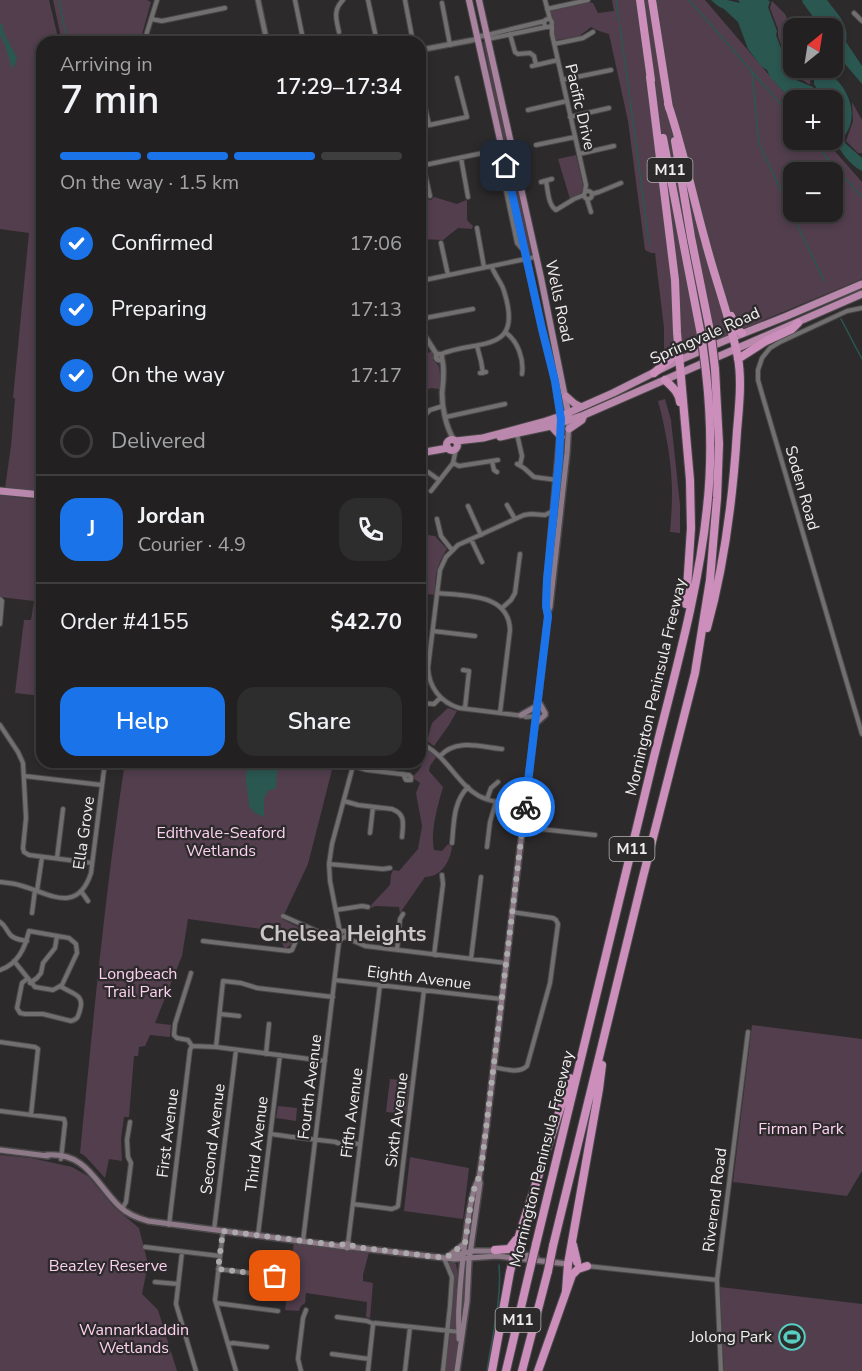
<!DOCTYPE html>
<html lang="en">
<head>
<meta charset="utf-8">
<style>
  body { margin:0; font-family:"Nunito Sans",sans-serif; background:#2e2d2e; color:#f1f3f6; height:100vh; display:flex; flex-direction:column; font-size:22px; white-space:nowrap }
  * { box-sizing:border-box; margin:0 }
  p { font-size:20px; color:#a2a3a5 }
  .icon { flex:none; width:33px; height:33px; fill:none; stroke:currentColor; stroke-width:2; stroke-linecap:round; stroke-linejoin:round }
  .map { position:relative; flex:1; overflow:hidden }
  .side { position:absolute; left:36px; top:36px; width:390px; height:732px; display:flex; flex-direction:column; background:#222021; border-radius:18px; box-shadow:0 3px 9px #0003,0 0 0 2px #3f3e3f }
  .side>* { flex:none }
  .needle { width:39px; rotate:30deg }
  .tools { position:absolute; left:783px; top:18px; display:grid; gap:12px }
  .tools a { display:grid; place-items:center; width:60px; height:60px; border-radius:12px; background:#222021; box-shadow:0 3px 9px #0003,0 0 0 2px #3f3e3f; font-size:30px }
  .pin { position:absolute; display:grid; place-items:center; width:51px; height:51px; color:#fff; margin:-26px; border-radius:12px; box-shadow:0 3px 9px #0006 }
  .courier { position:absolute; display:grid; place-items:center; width:60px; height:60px; margin:-30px; border:4px solid #1a73e8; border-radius:50%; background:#fff; color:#222; box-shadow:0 2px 8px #0007 }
  .summary em { font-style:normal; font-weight:600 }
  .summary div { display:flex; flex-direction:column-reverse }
  .summary { display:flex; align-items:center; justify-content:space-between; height:102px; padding:0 24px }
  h1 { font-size:39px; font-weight:600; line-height:45px }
  .bar { display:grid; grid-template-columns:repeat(4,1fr); gap:9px 6px; align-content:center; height:72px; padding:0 24px }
  .bar i { height:8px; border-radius:4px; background:#3f3e3f }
  .bar .selected { background:#1a73e8 }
  .bar p { grid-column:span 4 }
  .line { display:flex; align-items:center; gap:15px; padding:0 24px; border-top:2px solid #3f3e3f }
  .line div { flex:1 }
  .round { display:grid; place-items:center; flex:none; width:63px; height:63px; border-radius:18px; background:#2e2d2e }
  ol { padding:0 24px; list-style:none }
  li { display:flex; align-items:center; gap:18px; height:66px }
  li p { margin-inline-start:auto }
  li .icon { padding:6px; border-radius:50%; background:#1a73e8; color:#fff; stroke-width:4 }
  li:last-child { color:#a2a3a5 }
  li i { width:33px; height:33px; border:3px solid #3f3e3f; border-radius:50% }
  .button { display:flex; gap:12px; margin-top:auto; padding:12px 24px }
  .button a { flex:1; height:69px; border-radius:18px; background:#1a73e8; color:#fff; font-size:24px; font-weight:600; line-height:69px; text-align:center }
  .button a+a { background:#2e2d2e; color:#f1f3f6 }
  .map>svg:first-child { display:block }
</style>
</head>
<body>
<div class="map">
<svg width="862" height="1371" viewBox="0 0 862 1371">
  <rect width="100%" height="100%" fill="#2d2a2c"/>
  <path fill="#523e4d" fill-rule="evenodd" d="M0 0H49L59 42H42V492L5 488 11 446 15 398H13L29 233 0 229Z
    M53 0H147L151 2 141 38 122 42H62Z
    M612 0H705L793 103 794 140H825L862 182V279L685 353 664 357V328L655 253H651L645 250 628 121 609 34C603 32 597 31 591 27L578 37 556 40 549 13 551 10 589 2 593 3 598 13 614 11ZM794 172H832V212H794Z
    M772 1 785 14 793 30 794 68H818L811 75 810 85 798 77 789 68 778 36V29L770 8Z
    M483 42H484L487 46 528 230 531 253 530 256 528 254 489 78 488 66Z
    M852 102 862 120V153H858L846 141 853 121Z
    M576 155 584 189 581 193 570 199 558 159Z
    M434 197 457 204 466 200 467 201V220L473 226 472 229 458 228 443 240 420 239V205L427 199 431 200Z
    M431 351 433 353V360L439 366 441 381 439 389 431 388 420 392V360Z
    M665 399 671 420 680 505V533L670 532C671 519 672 507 672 494 672 463 666 431 658 401Z
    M0 495 42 500V696L15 693 24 620H31L34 601 0 597Z
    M420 532 421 534 435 536 447 549C436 567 435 574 435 595L420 593Z
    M448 708 457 711 449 725 434 746 427 741 432 723Z
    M425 747 437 756 430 766 429 771 443 787C438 805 430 831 434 850L442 851 448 844 452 847C450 862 441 877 425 877L400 913 399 907 375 906 372 908 371 905 390 885 391 875 393 870 399 871 418 849 422 826 416 793 420 783 413 778V776C423 769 424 758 425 747Z
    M125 762H334L308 864 282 919 300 928 293 943 285 949 276 931 188 919 182 956 155 1023 171 1025 170 1037 150 1035 145 1046 139 1047 138 1056H134L129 1117H124L121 1139 122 1161 109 1159 105 1178 85 1156 80 1153C93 1023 105 892 125 762Z
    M752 1025 862 1039V1171L847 1196 733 1182Z
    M390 1079 410 1081 406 1114 386 1112Z
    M278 1106 297 1108 296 1121 276 1118Z
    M0 1155 31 1158 72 1167 88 1176 114 1207 139 1228 148 1264 142 1294 158 1310 177 1371H0Z
    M410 1157 469 1168 463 1219 404 1211Z
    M294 1242 345 1248C350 1251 362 1251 369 1252L363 1275V1281L373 1283 370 1318 366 1317 367 1302 306 1293 305 1303 301 1306 299 1311 285 1310Z
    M448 1261H453L456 1264 458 1273 456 1289 457 1329 456 1330H450L453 1276Z
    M720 1287 862 1304V1371H724Z
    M451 1333 456 1335 457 1337 458 1350 455 1371H444L448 1336Z"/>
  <path fill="#2b5751" d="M711 0H727L740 3 738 0H768L770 2 768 7 777 31 776 35 791 75 796 80 813 87 820 100H794L793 102 770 77 767 70 761 66 748 49 738 22 724 9 718 6Z
    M802 0H827C837 14 849 23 846 42L862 66V84L834 51 833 44 832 28H821L803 3Z
    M0 23 2 24 4 33 17 58 15 65 12 69 5 45 0 35Z
    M823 72C841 77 855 102 851 121 850 128 846 133 843 139L846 144 862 158V171C848 164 838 148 832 134V100H823L814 84V77L818 73Z
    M248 762H278L276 788 268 791 264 798V817L255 813 249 806C249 789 242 780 249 764Z"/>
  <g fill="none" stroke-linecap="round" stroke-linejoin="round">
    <path stroke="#2b5751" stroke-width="1.5" d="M59 0 67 42
      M616 0 619 22
      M689 0 794 119
      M620 26 641 180 649 244
      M752 72 759 144 824 281
      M811 140 862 197
      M841 319 862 359
      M487 1371C492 1336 502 1300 499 1265"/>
    <g stroke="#4a4849" stroke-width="6">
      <path id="minor" d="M295 0 303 39
        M368 0 377 42
        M405 0 413 42
        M545 0 550 19
        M442 3 450 45
        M547 9 588 0
        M854 13 862 21
        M544 23a4 4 0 1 1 8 0a4 4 0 1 1-8 0Z
        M151 19 162 21 225 8
        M552 26V34L586 185 585 191
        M339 32C336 19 333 10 343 0
        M510 34 515 52 518 54 530 53 534 56 536 65
        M487 35 545 21
        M488 39 546 27
        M144 42 157 0
        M554 44 583 38 593 32
        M532 66 558 60
        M562 80 611 70
        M420 85 429 125
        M528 110 567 101
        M570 117 609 108
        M420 127 467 117 457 78
        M536 145 575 137
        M579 154 614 146
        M461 158 468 197
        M423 165 430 196
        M420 166 502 149
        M506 166 502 172 517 243 524 251
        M546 181C548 190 548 205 556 210L574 199 584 195
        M541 182 552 179
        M584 195a4 4 0 1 1 8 0a4 4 0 1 1-8 0Z
        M592 194 599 192 621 183
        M587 199 591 212
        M477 228 484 267
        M441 243 448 275
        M420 281 535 257
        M862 308 847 311 780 342 770 348 762 358 758 370V380L762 394 862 734
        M420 319 473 309
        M505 332C518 341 524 359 522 374
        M477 346 481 361 483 373
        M441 354C480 339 524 354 504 291 502 283 495 276 492 267
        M480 373 486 372
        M446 417 505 404
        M420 420 430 410 443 406
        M517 434 522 456 520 465
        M492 461 494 470 497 472
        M453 463 459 466 498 460
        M517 464 524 468 534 477 557 480
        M423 474 428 472 439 480
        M431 491 453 463 456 449
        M507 505 515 519
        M468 506 481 535
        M437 519 441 536 452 550
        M471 539 482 562
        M437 593C465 596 509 593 510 630L500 713
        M0 599 2 601 0 624
        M502 608 511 600 515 593 520 554
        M433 631 475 636
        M463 670 469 671 465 708
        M420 703 434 704 440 698
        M536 716 526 717 524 716 459 708C440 702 429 687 428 668L440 570 446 557 458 545 524 515 531 514 545 515 553 511
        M0 725 18 752 23 763 26 818 23 848 24 852 29 855 92 863
        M420 743C447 755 456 783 479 796 493 803 510 804 525 806
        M440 756C456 738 481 747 502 749
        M353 766 367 770 409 775 411 777V780H406L403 774
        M24 776 102 785
        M487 799 491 788 498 782
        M344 801 358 805 392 809C406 814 403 824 402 837
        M522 827 595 835
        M370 833 373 807
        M452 843C454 823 453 802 468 787
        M487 847 490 822 496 802
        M57 858 63 809
        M329 864 383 869 390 868
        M0 882C6 883 13 883 19 885 47 892 77 916 91 873L105 762
        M37 891 42 857
        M81 891 88 901
        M336 910 362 906 368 907
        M32 913 35 890
        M283 916 319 932H340L330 881 329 864 332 844 354 762
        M0 922C5 925 5 928 9 933 12 939 21 940 27 941
        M332 933 343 938 346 936 347 934 345 931H342L340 935
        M345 937 365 946 506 963
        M203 941 289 951 292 950 303 925
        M397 950 400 919 403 914
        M434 955 443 884 442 875
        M471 959 481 877
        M0 970C18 964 25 948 29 931L69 938 76 944 77 953 62 985 53 990 35 987 14 961
        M191 973 175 1024 174 1035 177 1038 188 1040 192 1046
        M27 979 22 983 17 1008 20 1013 25 1014H43L71 1021C78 1019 78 1017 80 1010 85 994 72 994 60 986
        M335 980 501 999
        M30 983 37 978 41 973 43 963 55 948 57 936
        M220 1014 239 1016
        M0 1042 35 1047 38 1049 31 1115
        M192 1046 216 1047 325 1061
        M216 1047 223 981 241 983 257 988 333 997
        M266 1054 269 1024
        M493 1067C504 1069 519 1074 527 1066L550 983 558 924 556 920 553 918 512 912
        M0 1111 64 1119 65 1123 61 1159
        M271 1134 292 1137
        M293 1137 336 1142
        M337 1143 360 1144
        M353 1204 392 1209 397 1207 398 1206 424 990
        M122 1209 126 1202 131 1163 128 1157 127 1140 130 1122
        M169 1225 190 1050 192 1046
        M214 1230 236 1050
        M223 1231 215 1300 236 1371
        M258 1235 280 1055
        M303 1241 339 942 342 938
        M348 1243 380 985
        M145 1247 220 1256
        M182 1252 176 1304 196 1371
        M587 1266 717 1280
        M218 1269 275 1276
        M155 1282 178 1284
        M216 1303 278 1311
        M337 1317 367 1321 374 1324
        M228 1344 233 1343 267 1347
        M332 1354 369 1359
        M301 1371 298 1359 303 1318 306 1310
        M368 1371 373 1325 375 1323 460 1332
        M405 1371 410 1327
        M443 1371 450 1306 452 1277 444 1258
        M721 1371 717 1280 748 1032"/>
    </g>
    <g stroke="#4a4849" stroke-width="7">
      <path id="tertiary" d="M258 0 267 42
        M420 50 473 40 476 39 477 37 487 35
        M420 322 425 336 437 355
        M436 357a3 3 0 1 1 6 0a3 3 0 1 1-6 0Z
        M442 359C445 370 443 382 442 393 442 408 446 427 454 440"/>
    </g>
    <g stroke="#4a4849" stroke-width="8">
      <path id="secondary" d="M548 612 550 607 567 453 569 421
        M537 702 540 704 545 713
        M521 715 537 706
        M535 724 545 715
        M0 1150 48 1156
        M46 1155C87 1152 95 1183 119 1206 127 1214 137 1218 148 1221L346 1247
        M350 1247 347 1248 346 1244H349L350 1247 454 1259 497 1256 568 1264
        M513 1253 536 1257
        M450 1255 465 1243
        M448 1256 474 1251H498
        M459 1339C459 1328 458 1317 459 1306 460 1285 468 1191 479 1179
        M457 1371 467 1301 469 1261 480 1183 479 1179 486 1131 548 616 546 606 547 580 561 423"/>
    </g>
    <g stroke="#4a4849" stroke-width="8">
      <path id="primary" d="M469 0 542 329 555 381 561 420
        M479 0 541 278 569 417"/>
    </g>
    <g stroke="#4a4849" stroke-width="9">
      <path id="trunk" d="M566 396 575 404 581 407
        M551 426 561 437
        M569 429 582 420 584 415
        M500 437 551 426 584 415 862 294
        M446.5 445a5.5 5.5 0 1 1 11 0a5.5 5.5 0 1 1-11 0Z
        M456 441 483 438 543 422 561 416 613 393 675 362 724 341 787 316 862 284
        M420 453 448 448
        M0 491 42 495"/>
    </g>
    <g stroke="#4a4849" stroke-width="10">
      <path id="motorway" d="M640 0 651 80
        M652 0 669 108
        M650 77 675 280 677 332 690 480 691 528 686 604
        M668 104C683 148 692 194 705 240 715 279 730 318 738 358 742 381 739 407 737 431 733 498 725 563 707 628
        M663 138 702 340
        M675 141 691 237 711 336
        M731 316 737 329 742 333
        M738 359 766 341 792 329 798 323
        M654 373 679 351
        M665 380C672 387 679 392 680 402
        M536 1244C573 1085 614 927 651 769 672 683 698 596 707 508 712 463 711 417 706 372
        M573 1245 577 1262
        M553 1246 643 877 695 673 710 580 717 498 719 444 715 369
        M495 1250 509 1249 516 1240
        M566 1291 568 1264 599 1089 602 1065
        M492 1371 510 1272 519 1236 570 1078
        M506 1371 530 1269
        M522 1371 548 1271
        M538 1371 572 1275 578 1269 587 1266"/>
    </g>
    <use href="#minor" stroke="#726f71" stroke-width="4"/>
    <use href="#tertiary" stroke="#726f71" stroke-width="4.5"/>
    <use href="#secondary" stroke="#8d7988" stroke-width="5"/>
    <use href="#primary" stroke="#a8829e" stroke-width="6"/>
    <use href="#trunk" stroke="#ba88ad" stroke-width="7"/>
    <use href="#motorway" stroke="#cc8fbc" stroke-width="8"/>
    <g stroke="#4a4849" stroke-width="10" stroke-linecap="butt">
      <path id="motorway-bridge" d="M711 336 715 369
        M702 340 706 372
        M530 1269 536 1244
        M548 1271 553 1246"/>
    </g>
    <use href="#motorway-bridge" stroke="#cc8fbc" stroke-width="8"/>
  </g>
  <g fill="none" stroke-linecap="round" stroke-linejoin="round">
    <path stroke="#aca9ab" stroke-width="6" stroke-dasharray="0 10.8" d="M275 1276 218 1269 223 1231 337 1245 348 1244 356 1247 436 1257H447L465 1243C468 1227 469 1210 473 1193 475 1185 479 1179 481 1170L525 807"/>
    <path stroke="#1a73e8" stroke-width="8" d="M506 166 542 329 555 381 561 419 559 460 547 580 546 606 548 616 525 807"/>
  </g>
  <defs>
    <g id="stadium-ring" transform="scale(1.35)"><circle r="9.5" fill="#2d2a2c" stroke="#57cec1" stroke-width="1.5"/><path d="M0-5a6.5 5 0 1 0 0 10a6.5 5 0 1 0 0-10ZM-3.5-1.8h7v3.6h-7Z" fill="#57cec1"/></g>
  </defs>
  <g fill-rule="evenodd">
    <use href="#stadium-ring" x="792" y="1337"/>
  </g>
  <g text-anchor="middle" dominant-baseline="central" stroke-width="4.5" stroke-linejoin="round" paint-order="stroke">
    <g fill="#2d2a2c" stroke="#b6b3b4" stroke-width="1.5">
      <rect x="647.5" y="158" width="45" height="24" rx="4.5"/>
      <rect x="609.5" y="837" width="45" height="24" rx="4.5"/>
      <rect x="495.5" y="1308" width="45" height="24" rx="4.5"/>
    </g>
    <g font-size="15" font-weight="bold" fill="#f0eeef">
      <text x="670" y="170">M11</text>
      <text x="632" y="849">M11</text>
      <text x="518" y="1320">M11</text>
    </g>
    <g font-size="16" fill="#f0eeef" stroke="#2d2a2c">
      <text transform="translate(580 107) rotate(77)">Pacific Drive</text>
      <text transform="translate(559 301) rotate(78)">Wells Road</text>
      <text transform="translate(705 336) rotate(-24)">Springvale Road</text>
      <text transform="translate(802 488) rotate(74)">Soden Road</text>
      <text transform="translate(656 687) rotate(-77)">Mornington Peninsula Freeway</text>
      <text transform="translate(84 833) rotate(-82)">Ella Grove</text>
      <text transform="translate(419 978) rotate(7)">Eighth Avenue</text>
      <text transform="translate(310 1087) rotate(-83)">Fourth Avenue</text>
      <text transform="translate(352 1113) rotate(-83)">Fifth Avenue</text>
      <text transform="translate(397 1120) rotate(-83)">Sixth Avenue</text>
      <text transform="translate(168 1133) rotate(-83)">First Avenue</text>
      <text transform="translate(213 1139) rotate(-83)">Second Avenue</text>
      <text transform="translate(257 1144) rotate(-83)">Third Avenue</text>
      <text transform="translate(542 1159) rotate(-76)">Mornington Peninsula Freeway</text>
      <text transform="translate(715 1200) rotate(-83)">Riverend Road</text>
    </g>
    <g font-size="16" fill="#fdd1f0" stroke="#2d2a2c">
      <text x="221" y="833">Edithvale-Seaford<tspan x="221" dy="18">Wetlands</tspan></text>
      <text x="138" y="974">Longbeach<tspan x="138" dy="18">Trail Park</tspan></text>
      <text x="801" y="1129">Firman Park</text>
      <text x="108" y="1266">Beazley Reserve</text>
      <text x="134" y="1330">Wannarkladdin<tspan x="134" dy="18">Wetlands</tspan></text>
    </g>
    <g font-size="16" fill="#f0eeef" stroke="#2d2a2c" text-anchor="end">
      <text x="772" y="1337">Jolong Park</text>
    </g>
    <g font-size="22" font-weight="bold" fill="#cac6c8" stroke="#2d2a2c">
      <text x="343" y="934">Chelsea Heights</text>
    </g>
  </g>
</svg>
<div class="tools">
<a><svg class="needle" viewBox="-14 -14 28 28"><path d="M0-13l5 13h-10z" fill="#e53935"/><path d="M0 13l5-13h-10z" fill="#a2a3a5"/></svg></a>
<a>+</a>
<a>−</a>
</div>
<div class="pin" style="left:275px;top:1276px;background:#ea580c"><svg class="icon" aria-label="bag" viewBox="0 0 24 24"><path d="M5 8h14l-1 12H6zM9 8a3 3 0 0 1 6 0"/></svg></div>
<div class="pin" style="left:506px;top:166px;background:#1f2937"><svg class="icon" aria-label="home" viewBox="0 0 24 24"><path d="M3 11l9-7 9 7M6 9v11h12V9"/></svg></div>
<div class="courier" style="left:525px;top:807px"><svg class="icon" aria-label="bike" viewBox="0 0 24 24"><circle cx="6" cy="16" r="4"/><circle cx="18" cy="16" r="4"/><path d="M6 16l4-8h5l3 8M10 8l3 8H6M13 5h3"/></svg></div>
<section class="side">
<div class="summary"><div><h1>7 min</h1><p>Arriving in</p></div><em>17:29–17:34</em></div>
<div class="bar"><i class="selected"></i><i class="selected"></i><i class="selected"></i><i></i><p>On the way · 1.5 km</p></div>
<ol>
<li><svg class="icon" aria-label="check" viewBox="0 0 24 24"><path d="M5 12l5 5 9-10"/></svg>Confirmed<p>17:06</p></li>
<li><svg class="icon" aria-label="check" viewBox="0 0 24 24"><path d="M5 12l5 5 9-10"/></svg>Preparing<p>17:13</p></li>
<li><svg class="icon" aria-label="check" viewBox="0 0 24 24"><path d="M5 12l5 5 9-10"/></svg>On the way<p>17:17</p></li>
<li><i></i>Delivered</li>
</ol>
<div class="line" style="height:108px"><b class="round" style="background:#1a73e8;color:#fff">J</b><div><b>Jordan</b><p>Courier · 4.9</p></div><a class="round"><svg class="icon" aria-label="phone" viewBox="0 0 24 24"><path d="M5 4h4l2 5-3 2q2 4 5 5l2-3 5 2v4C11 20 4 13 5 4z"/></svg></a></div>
<div class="line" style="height:78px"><div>Order #4155</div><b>$42.70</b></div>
<div class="button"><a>Help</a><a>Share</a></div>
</section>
</div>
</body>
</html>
